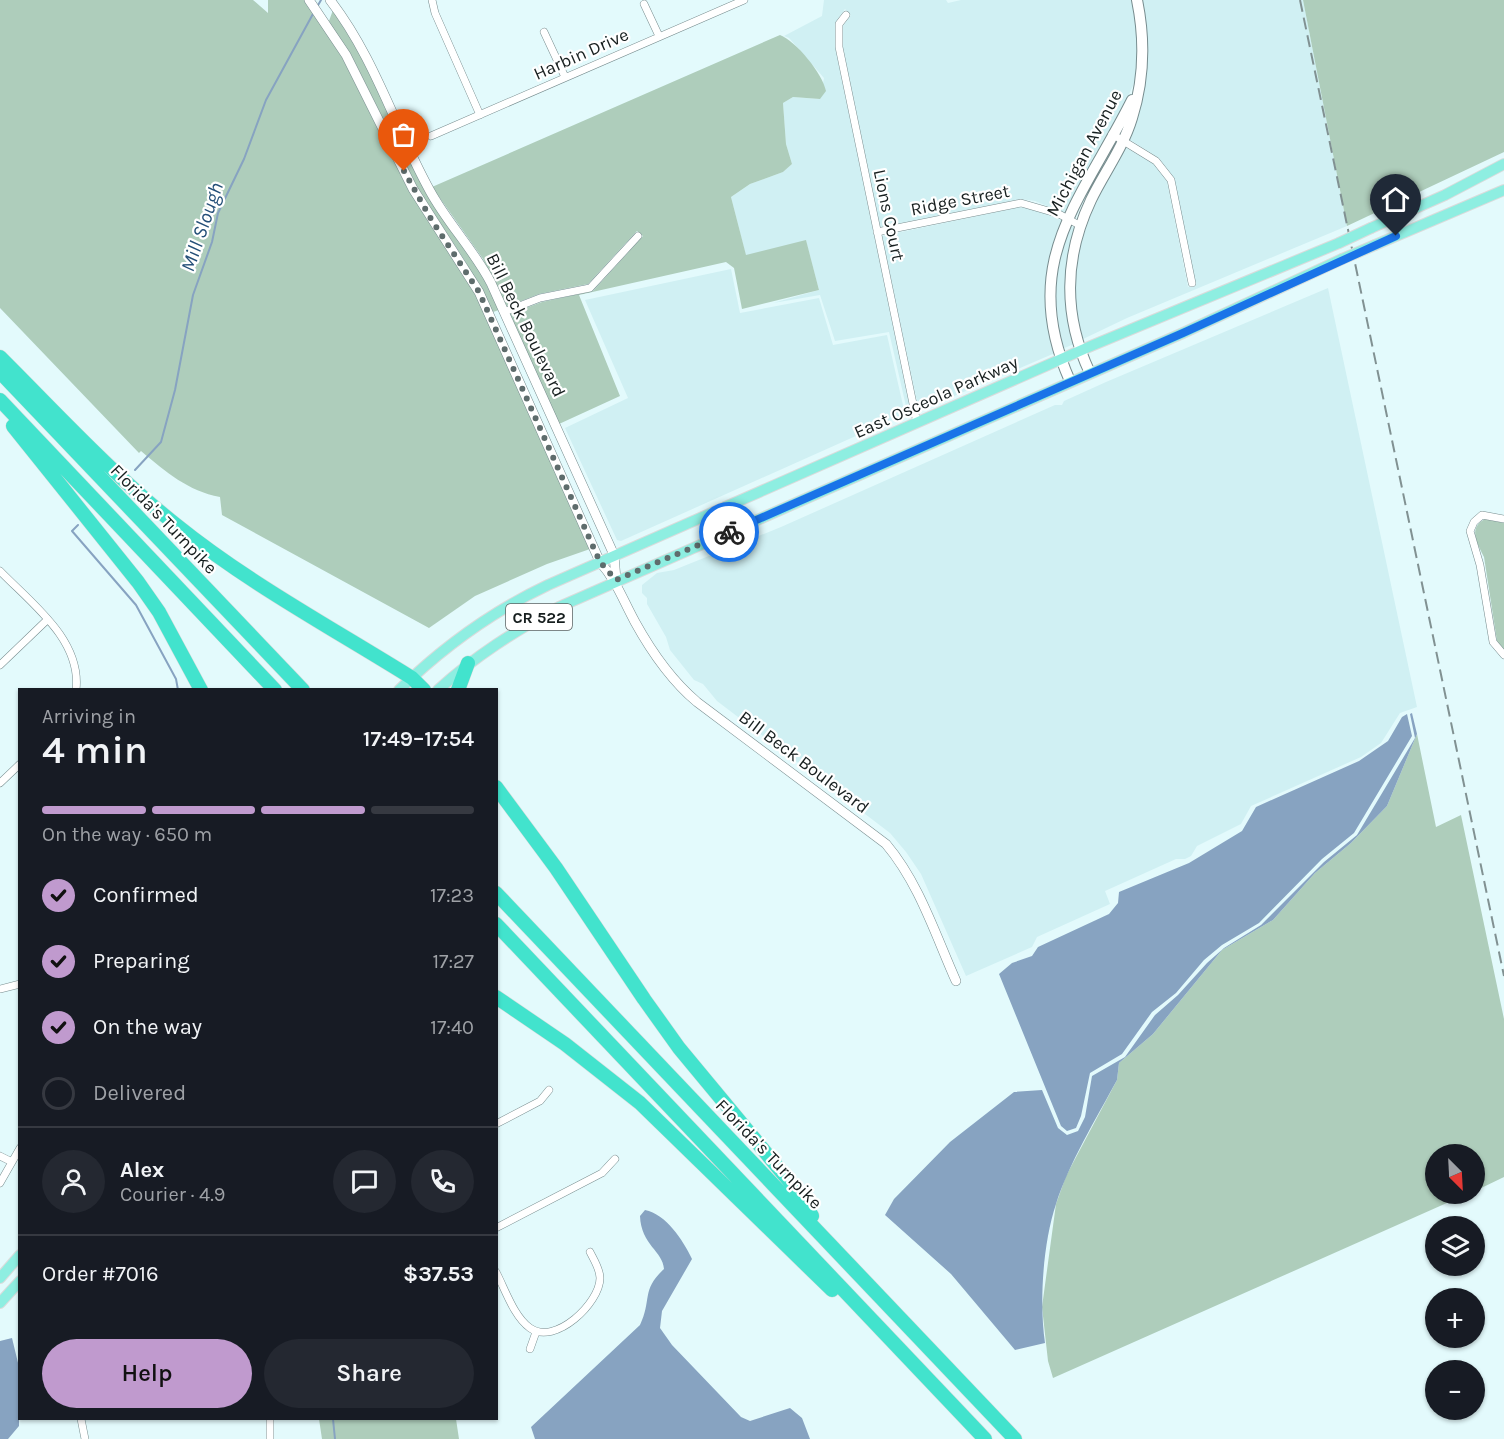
<!DOCTYPE html>
<html lang="en">
<head>
<meta charset="utf-8">
<style>
  body { margin:0; font-family:Karla,sans-serif; background:#242831; color:#f1f3f6; height:100vh; display:flex; flex-direction:column; font-size:22px; white-space:nowrap }
  * { box-sizing:border-box; margin:0 }
  p { font-size:20px; color:#9ea1a6 }
  .icon { flex:none; width:33px; height:33px; fill:none; stroke:currentColor; stroke-width:2; stroke-linecap:round; stroke-linejoin:round }
  .map { position:relative; flex:1; overflow:hidden }
  .details { position:absolute; left:18px; top:688px; width:480px; height:732px; display:flex; flex-direction:column; background:#171b24; border-radius:0px; box-shadow:0 2px 4px #0004 }
  .details>* { flex:none }
  .needle { width:39px; rotate:156deg }
  .tools { position:absolute; left:1425px; top:1144px; display:grid; gap:12px }
  .tools a { display:grid; place-items:center; width:60px; height:60px; border-radius:50%; background:#171b24; box-shadow:0 2px 4px #0004; font-size:30px }
  .pin { position:absolute; display:grid; place-items:center; width:51px; height:51px; color:#fff; margin:-62px -26px; border-radius:50% 50% 50% 0; rotate:-45deg; box-shadow:0 0 6px #0007 }
  .pin .icon { rotate:45deg }
  .courier { position:absolute; display:grid; place-items:center; width:60px; height:60px; margin:-30px; border:4px solid #1a73e8; border-radius:50%; background:#fff; color:#222; box-shadow:0 2px 8px #0007 }
  .summary em { font-style:normal; font-weight:600 }
  .summary div { display:flex; flex-direction:column-reverse }
  .summary { display:flex; align-items:center; justify-content:space-between; height:102px; padding:0 24px }
  h1 { font-size:39px; font-weight:600; line-height:45px }
  .bar { display:grid; grid-template-columns:repeat(4,1fr); gap:9px 6px; align-content:center; height:72px; padding:0 24px }
  .bar i { height:8px; border-radius:4px; background:#363941 }
  .bar .selected { background:#c09ace }
  .bar p { grid-column:span 4 }
  .line { display:flex; align-items:center; gap:15px; padding:0 24px; border-top:2px solid #363941 }
  .line div { flex:1 }
  .round { display:grid; place-items:center; flex:none; width:63px; height:63px; border-radius:32px; background:#242831 }
  ol { padding:0 24px; list-style:none }
  li { display:flex; align-items:center; gap:18px; height:66px }
  li p { margin-inline-start:auto }
  li .icon { padding:6px; border-radius:50%; background:#c09ace; color:#111; stroke-width:4 }
  li:last-child { color:#9ea1a6 }
  li i { width:33px; height:33px; border:3px solid #363941; border-radius:50% }
  .button { display:flex; gap:12px; margin-top:auto; padding:12px 24px }
  .button a { flex:1; height:69px; border-radius:36px; background:#c09ace; color:#111; font-size:24px; font-weight:600; line-height:69px; text-align:center }
  .button a+a { background:#242831; color:#f1f3f6 }
  .map>svg:first-child { display:block }
</style>
</head>
<body>
<div class="map">
<svg width="1504" height="1439" viewBox="0 0 1504 1439">
  <rect width="100%" height="100%" fill="#e3fafc"/>
  <path fill="#d0f0f3" d="M824 0H946L948 3 961 0H1134L1140 38 1136 79 1120 114 1064 213 1035 201 1020 199 880 227 843 47V26L851 15 845 9 836 21 835 47 911 414 908 415 889 332 835 341 820 295 773 303 819 290 806 241 746 256 731 197 750 184 783 172 792 164 786 144 783 103 793 97 820 99 824 78 789 38 784 36 822 16Z
    M1141 0H1303L1347 226 1127 318 1081 340 1077 323 1074 265 1094 204 1125 147 1154 164 1167 181 1188 287 1196 286 1174 178 1159 158 1129 139 1147 56V38Z
    M1016 208H1030L1061 220 1049 259 1047 285 1055 353 919 411 882 236Z
    M1068 224 1075 228 1066 263V291L1074 344 1062 349 1054 286 1056 262Z
    M731 269 740 313 819 298 833 345 887 335 905 414 621 541 617 540 565 428 628 398 585 300Z
    M1328 288 1417 707 1400 713 1381 743 1361 757 1251 806 1241 824 1197 846 1191 856 1185 859H1176L1105 891 1110 904 1037 937 1032 947 966 976 921 874 906 852 890 833 717 701 703 684 694 680 670 650 666 637 647 604V598L642 593V585L657 573 674 570 781 527 1055 405H1062L1064 401 1106 382Z"/>
  <path fill="#aecdbb" d="M0 0H253L268 13V0H304L342 57 410 191 476 294 590 549 547 564 475 596 429 628 222 515 220 497C188 491 166 472 141 451L139 453 0 308Z
    M1303 0H1504V152L1347 226Z
    M333 10 359 48 408 156 476 263 499 310 493 312 465 261 417 187 329 21Z
    M780 35C796 41 823 74 826 91L820 99 793 97 783 103 786 144 792 164 783 172 750 184 731 197 746 255 806 240 819 290 742 309 734 268 726 262 579 295 620 396 559 424 509 314 542 302 593 291 643 236 637 231 588 284 539 294 506 307 483 259 432 187Z
    M1485 519 1504 523V651L1497 641 1484 557C1478 545 1467 528 1485 519Z
    M1417 734 1436 827 1461 815 1504 1019V1177L1475 1191 1474 1155H1436V1194H1467L1053 1378 1048 1361 1042 1307 1056 1204 1066 1176 1117 1080 1119 1063 1153 1034 1222 950 1273 920 1315 873 1351 843 1387 806Z
    M319 1419H456L459 1439H322Z"/>
  <path fill="#87a3c1" d="M1412 713 1417 734 1387 806 1351 843 1315 873 1273 920 1222 950 1153 1034 1119 1063 1117 1080C1096 1119 1069 1163 1056 1204 1043 1243 1039 1302 1045 1343L1015 1350 951 1274 885 1215 894 1199 950 1142 1014 1092 1042 1090 1058 1128 1067 1135 1078 1131 1085 1117 1092 1076 1125 1057 1155 1015 1178 995 1207 963 1224 948 1261 925 1324 862 1357 835 1415 738 1410 714Z
    M1407 714 1412 736 1354 833 1322 859 1259 923 1222 945 1204 960 1176 993 1152 1012 1122 1054 1090 1073 1081 1116 1076 1128 1067 1131 1061 1126 999 974 1012 963 1032 956 1038 947 1109 914 1118 903 1119 892 1189 863 1242 831 1256 807 1359 761 1388 741 1402 717Z
    M645 1210C666 1214 683 1240 692 1259L662 1311 660 1328 672 1345 741 1417 750 1421 790 1408 802 1418 810 1439H535L531 1427 640 1325C652 1300 641 1290 664 1269 663 1251 641 1245 640 1216Z
    M12 1338 19 1367V1426L8 1439H0V1341Z"/>
  <g fill="none" stroke-linecap="round" stroke-linejoin="round">
    <path stroke="#87a3c1" stroke-width="2" d="M317 7 321 0
      M135 470 161 442 175 390 193 295 212 242 218 213 244 159 266 100 314 12
      M78 525 72 531 136 605 176 679 178 690
      M333 1419 335 1439"/>
    <g stroke="#778c8e" stroke-width="8">
      <path id="minor" d="M432 0 435 13 480 115
        M644 4 659 36
        M846 15 839 24V47L917 423
        M544 32 565 77
        M1112 134 1156 161 1171 180 1192 283
        M431 136 744 0
        M877 232 1021 203 1059 214 1081 226
        M504 312 540 298 590 288 638 236
        M1504 519 1482 515 1474 522 1470 531 1480 565 1493 642 1504 655
        M0 571C31 603 82 640 76 690
        M0 665 47 620
        M0 783 20 764
        M0 989 20 984
        M496 1124 540 1101 549 1090
        M0 1156 12 1162
        M0 1183 20 1148
        M496 1228 602 1173 615 1159
        M496 1272C505 1289 514 1317 530 1328 555 1346 600 1303 600 1278 600 1269 594 1260 590 1252
        M530 1349 536 1332
        M81 1419 85 1439
        M270 1439V1419"/>
    </g>
    <g stroke="#778c8e" stroke-width="10">
      <path id="tertiary" d="M309 0 346 55 413 189 479 292 600 562C616 580 623 600 635 622 651 651 672 681 697 702L886 844C919 883 935 934 956 981
        M330 0C375 58 395 128 430 191 448 224 474 250 491 283L614 555 616 580"/>
    </g>
    <g stroke="#778c8e" stroke-width="12">
      <path id="secondary" d="M1090 373C1063 316 1064 257 1091 200 1104 173 1123 148 1132 118 1144 80 1145 39 1137 0
        M1070 381C1017 262 1082 200 1132 100"/>
    </g>
    <g stroke="#dadbdb" stroke-width="12">
      <path id="primary" d="M1371 228 1445 195 1504 164
        M1375 245 1504 190
        M399 690C444 646 491 612 548 585L1091 346 1339 243
        M438 690C475 656 515 631 559 607L1183 333 1342 259
        M0 1278 20 1255
        M0 1303 20 1281"/>
    </g>
    <g stroke="#dadbdb" stroke-width="15">
      <path id="motorway" d="M0 357C57 414 112 474 175 524 248 583 332 628 412 678L424 690
        M0 372 303 690
        M0 400 275 690
        M13 426 138 582 159 612 201 690
        M458 690 468 663
        M496 787 556 868 644 999 679 1048 795 1188 812 1216
        M496 893 1015 1439
        M496 924 985 1439
        M496 997 565 1044 640 1103 832 1290"/>
    </g>
    <use href="#minor" stroke="#fff" stroke-width="7"/>
    <use href="#tertiary" stroke="#fff" stroke-width="9"/>
    <use href="#secondary" stroke="#fff" stroke-width="10"/>
    <use href="#primary" stroke="#8eeee1" stroke-width="10"/>
    <use href="#motorway" stroke="#42e3cd" stroke-width="14"/>
    <path stroke="#819192" stroke-width="2" stroke-dasharray="12 6" stroke-linecap="butt" d="M1300 0 1504 976"/>
    <g stroke="#dadbdb" stroke-width="12" stroke-linecap="butt">
      <path id="primary-bridge" d="M1339 243 1371 228
        M1342 259 1375 245"/>
    </g>
    <use href="#primary-bridge" stroke="#8eeee1" stroke-width="10"/>
  </g>
  <g fill="none" stroke-linecap="round" stroke-linejoin="round">
    <path stroke="#5e6c6c" stroke-width="6" stroke-dasharray="0 10.8" d="M404 171 431 219 479 292 600 562 616 580 729 532"/>
    <path stroke="#1a73e8" stroke-width="8" d="M729 532 1183 333 1396 236"/>
  </g>
  <g text-anchor="middle" dominant-baseline="central" stroke-width="4.5" stroke-linejoin="round" paint-order="stroke">
    <rect fill="#fff" stroke="#5d6262" stroke-width="1.5" x="506" y="604" width="66" height="26" rx="4.5"/>
    <g font-size="16" font-weight="bold" fill="#171f1f">
      <text x="539" y="617">CR 522</text>
    </g>
    <g font-size="18" fill="#171f1f" stroke="#fff">
      <text transform="translate(581 54) rotate(-24)">Harbin Drive</text>
      <text transform="translate(1084 153) rotate(-62)">Michigan Avenue</text>
      <text transform="translate(960 200) rotate(-11)">Ridge Street</text>
      <text transform="translate(889 215) rotate(78)">Lions Court</text>
      <text transform="translate(526 325) rotate(64)">Bill Beck Boulevard</text>
      <text transform="translate(936 397) rotate(-24)">East Osceola Parkway</text>
      <text transform="translate(164 519) rotate(46)">Florida's Turnpike</text>
      <text transform="translate(804 762) rotate(37)">Bill Beck Boulevard</text>
      <text transform="translate(769 1154) rotate(46)">Florida's Turnpike</text>
    </g>
    <g font-size="20" font-style="italic" fill="#244f78" stroke="#fff">
      <text transform="translate(202 227) rotate(-71)">Mill Slough</text>
    </g>
  </g>
</svg>
<div class="tools">
<a><svg class="needle" viewBox="-14 -14 28 28"><path d="M0-13l5 13h-10z" fill="#e53935"/><path d="M0 13l5-13h-10z" fill="#9ea1a6"/></svg></a>
<a><svg class="icon" aria-label="layers" viewBox="0 0 24 24"><path d="M12 4l9 5-9 5-9-5zM3 14l9 5 9-5"/></svg></a>
<a>+</a>
<a>−</a>
</div>
<div class="pin" style="left:404px;top:171px;background:#ea580c"><svg class="icon" aria-label="bag" viewBox="0 0 24 24"><path d="M5 8h14l-1 12H6zM9 8a3 3 0 0 1 6 0"/></svg></div>
<div class="pin" style="left:1396px;top:236px;background:#1f2937"><svg class="icon" aria-label="home" viewBox="0 0 24 24"><path d="M3 11l9-7 9 7M6 9v11h12V9"/></svg></div>
<div class="courier" style="left:729px;top:532px"><svg class="icon" aria-label="bike" viewBox="0 0 24 24"><circle cx="6" cy="16" r="4"/><circle cx="18" cy="16" r="4"/><path d="M6 16l4-8h5l3 8M10 8l3 8H6M13 5h3"/></svg></div>
<section class="details">
<div class="summary"><div><h1>4 min</h1><p>Arriving in</p></div><em>17:49–17:54</em></div>
<div class="bar"><i class="selected"></i><i class="selected"></i><i class="selected"></i><i></i><p>On the way · 650 m</p></div>
<ol>
<li><svg class="icon" aria-label="check" viewBox="0 0 24 24"><path d="M5 12l5 5 9-10"/></svg>Confirmed<p>17:23</p></li>
<li><svg class="icon" aria-label="check" viewBox="0 0 24 24"><path d="M5 12l5 5 9-10"/></svg>Preparing<p>17:27</p></li>
<li><svg class="icon" aria-label="check" viewBox="0 0 24 24"><path d="M5 12l5 5 9-10"/></svg>On the way<p>17:40</p></li>
<li><i></i>Delivered</li>
</ol>
<div class="line" style="height:108px"><a class="round"><svg class="icon" aria-label="person" viewBox="0 0 24 24"><circle cx="12" cy="8" r="4"/><path d="M4 21q1-7 8-7t8 7"/></svg></a><div><b>Alex</b><p>Courier · 4.9</p></div><a class="round"><svg class="icon" aria-label="chat" viewBox="0 0 24 24"><path d="M4 5h16v11H9l-5 4z"/></svg></a><a class="round"><svg class="icon" aria-label="phone" viewBox="0 0 24 24"><path d="M5 4h4l2 5-3 2q2 4 5 5l2-3 5 2v4C11 20 4 13 5 4z"/></svg></a></div>
<div class="line" style="height:78px"><div>Order #7016</div><b>$37.53</b></div>
<div class="button"><a>Help</a><a>Share</a></div>
</section>
</div>
</body>
</html>
